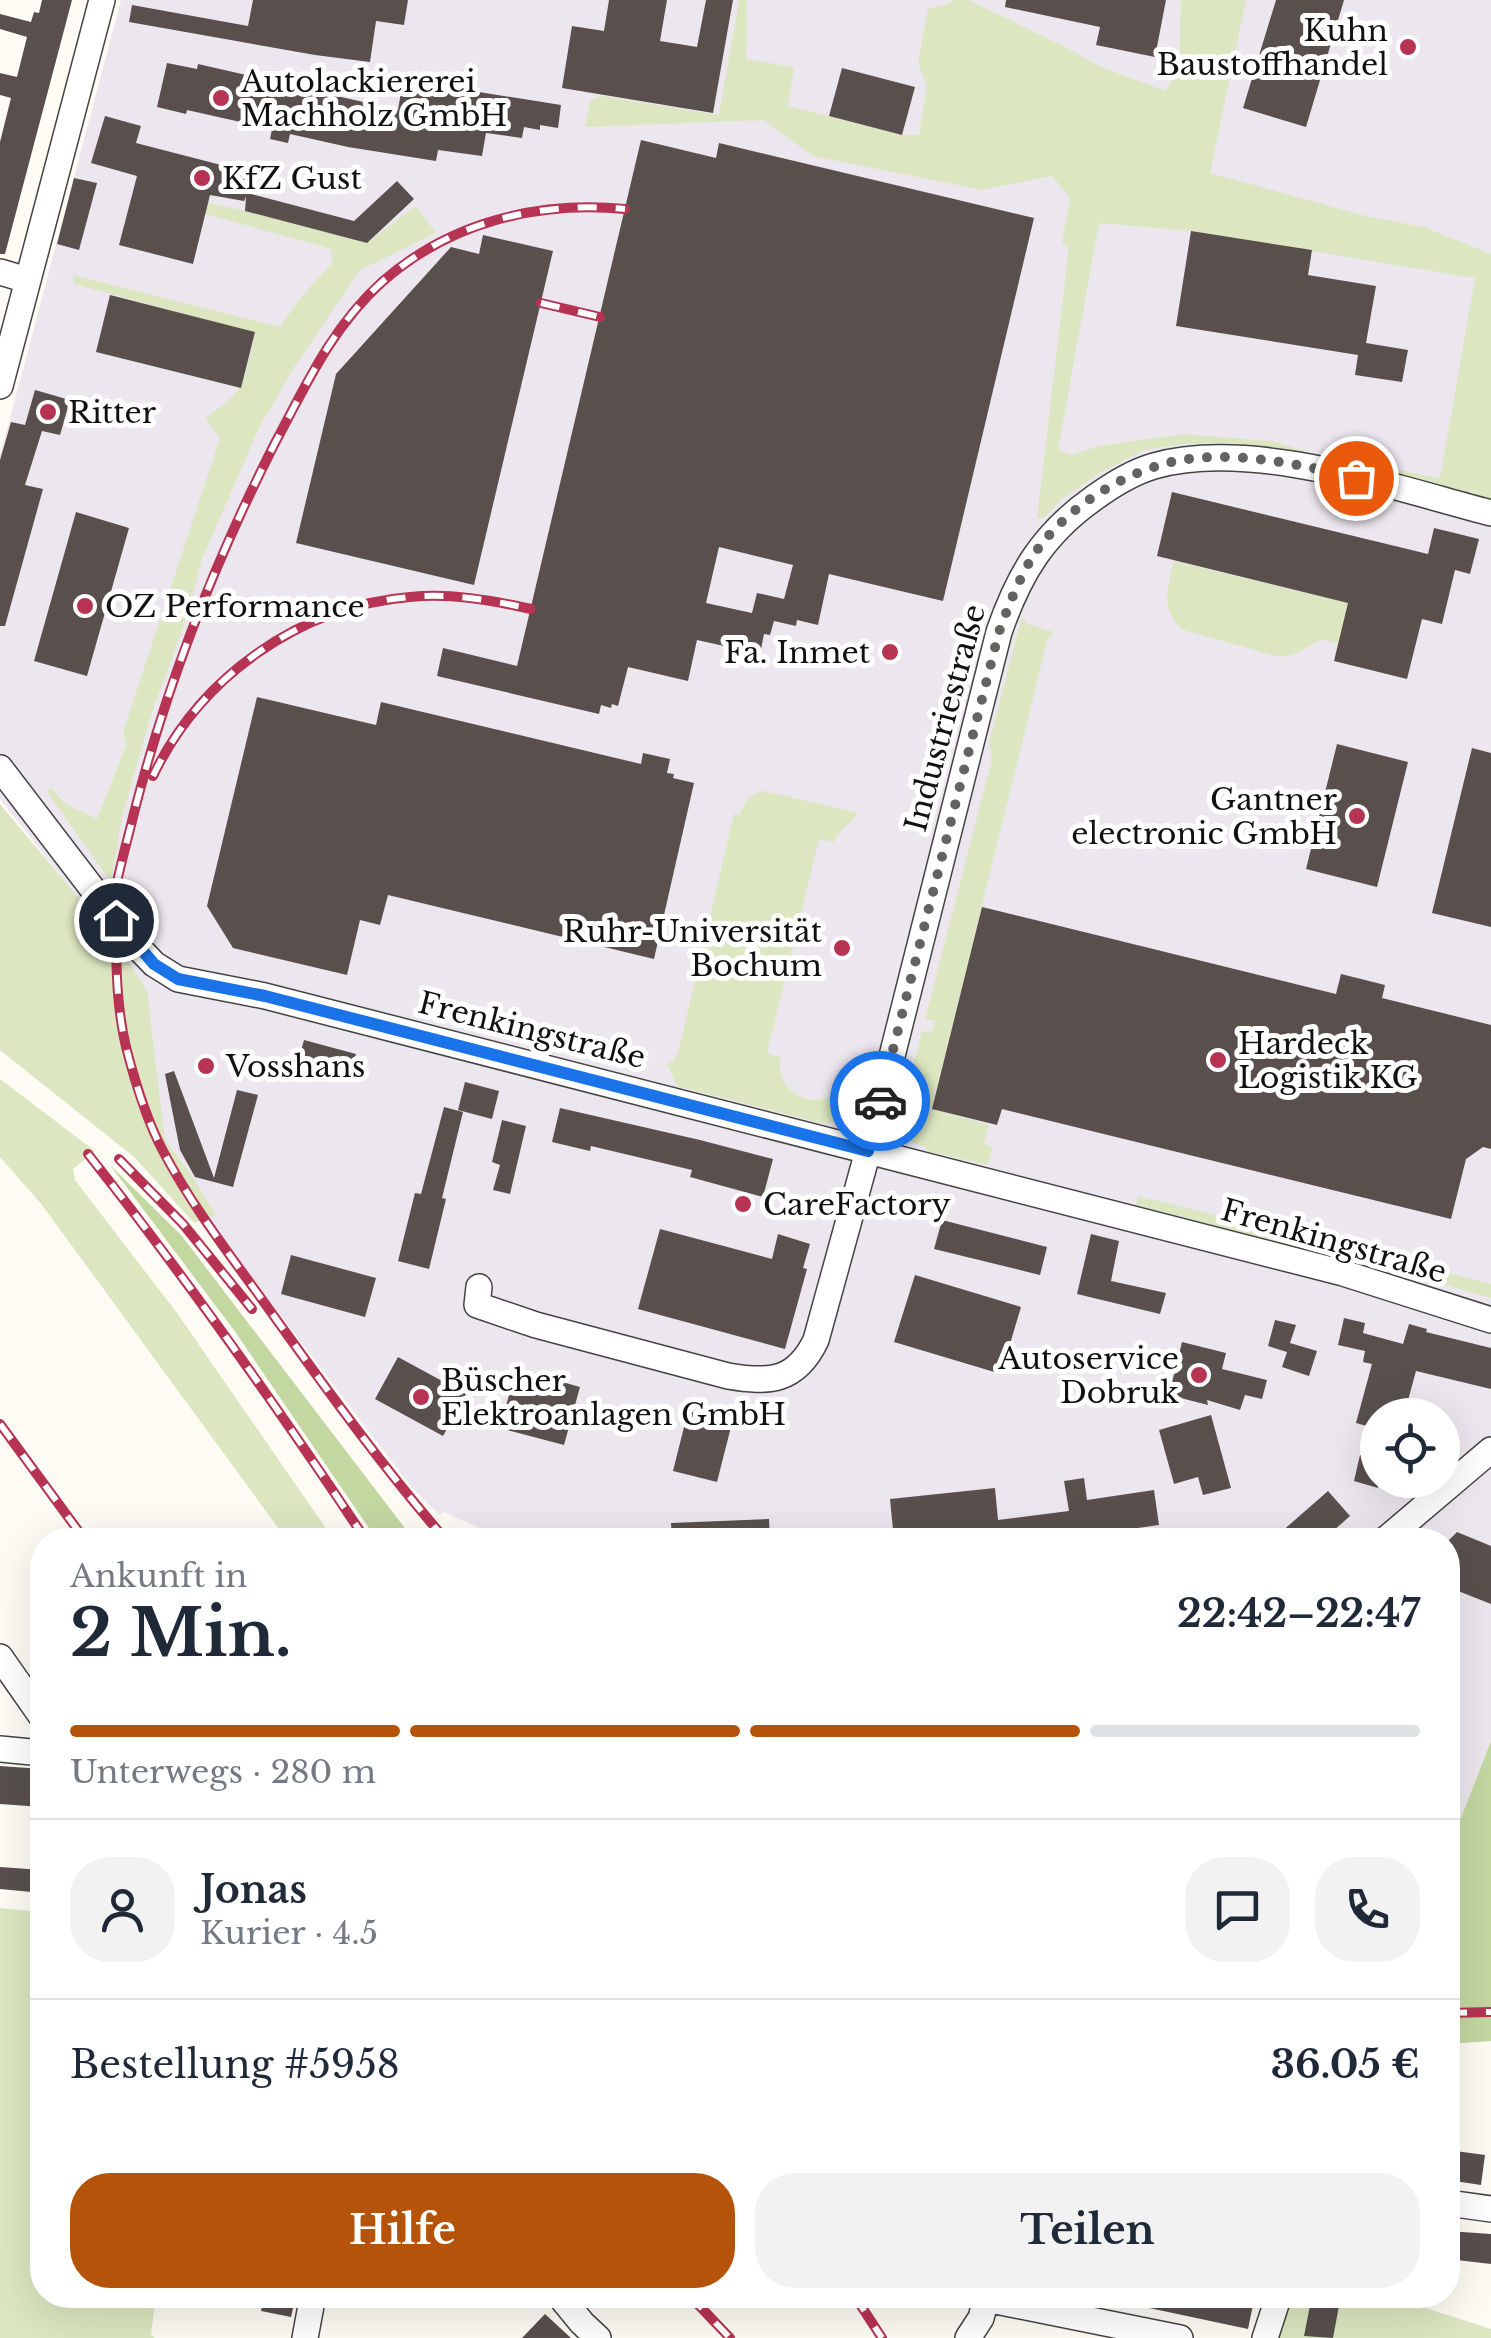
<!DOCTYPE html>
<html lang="de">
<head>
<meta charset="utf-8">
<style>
  body { margin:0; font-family:"Libre Baskerville",serif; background:#f2f2f3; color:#1f2937; height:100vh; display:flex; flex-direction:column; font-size:38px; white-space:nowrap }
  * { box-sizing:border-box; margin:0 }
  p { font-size:32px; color:#747a83 }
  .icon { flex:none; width:55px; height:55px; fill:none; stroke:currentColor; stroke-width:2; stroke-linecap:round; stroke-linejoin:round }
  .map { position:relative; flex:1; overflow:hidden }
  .sheet { position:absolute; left:30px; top:1528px; width:1430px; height:780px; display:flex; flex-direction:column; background:#fff; border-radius:40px; box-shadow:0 10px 40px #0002 }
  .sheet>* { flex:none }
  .buttons { position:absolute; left:1360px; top:1398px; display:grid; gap:20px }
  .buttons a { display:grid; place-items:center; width:100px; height:100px; border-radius:50%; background:#fff; box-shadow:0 10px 40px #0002; font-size:50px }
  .pin { position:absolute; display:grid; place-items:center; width:85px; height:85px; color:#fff; margin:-42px; border:5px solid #fff; border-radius:50%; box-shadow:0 2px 10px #0007 }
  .courier { position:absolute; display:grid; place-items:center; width:100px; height:100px; margin:-50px; border:8px solid #1a73e8; border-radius:50%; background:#fff; color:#222; box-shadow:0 2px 12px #0007 }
  .headline em { font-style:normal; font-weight:700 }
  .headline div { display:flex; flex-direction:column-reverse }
  .headline { display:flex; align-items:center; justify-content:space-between; height:170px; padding:0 40px }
  h1 { font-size:65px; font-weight:700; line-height:75px }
  .bar { display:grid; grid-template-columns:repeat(4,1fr); gap:15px 10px; align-content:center; height:120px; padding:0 40px }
  .bar i { height:12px; border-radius:8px; background:#e0e1e3 }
  .bar .current { background:#b45309 }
  .bar p { grid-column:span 4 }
  .line { display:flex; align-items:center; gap:25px; padding:0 40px; border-top:2px solid #e0e1e3 }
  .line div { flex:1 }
  .round { display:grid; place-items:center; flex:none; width:105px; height:105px; border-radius:40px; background:#f2f2f3 }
  .action { display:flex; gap:20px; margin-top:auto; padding:20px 40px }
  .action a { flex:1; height:115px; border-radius:40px; background:#b45309; color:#fff; font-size:40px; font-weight:700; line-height:115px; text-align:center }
  .action a+a { background:#f2f2f3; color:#1f2937 }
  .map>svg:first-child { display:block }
</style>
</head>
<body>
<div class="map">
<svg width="1491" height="2338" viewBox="0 0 1491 2338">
  <rect width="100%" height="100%" fill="#fefbf5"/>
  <path fill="#ece7ee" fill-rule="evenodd" d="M121 0H1491V1741L1448 1851V1540H506L444 1512 440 1515 412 1488 209 1221 165 1140 128 962 0 799V456ZM1378 1415H1442V1480H1378Z"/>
  <path fill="#dce7c1" d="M739 0H747L746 59 794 67 788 106 902 135H919L927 86 918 63 928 9 951 3 952 0H969L1069 49 1099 66 1165 91 1179 69 1181 0H1246L1210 173 1370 217 1424 227 1491 254V501L1349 466 1358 462 1440 478 1475 278 1191 231 1099 223 1058 450 1071 455 1100 446 1183 434 1271 441 1308 452 1309 455 1230 443 1185 444 1144 450 1098 474 1062 499 1044 518H1037L1069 247 1062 243 1070 198 1052 176 982 190 813 156 764 120 585 127 590 101 601 96 719 115Z
    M152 190 245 211 367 243 416 206 436 233 360 270 291 372 258 430 202 559 187 617 151 715 122 817 111 882 47 792 51 788 66 804 97 819 126 745 123 732 220 438 205 418C248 390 244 380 255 333L74 284 73 275 280 327 301 297 333 262 331 249 206 214V212Z
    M1174 561 1348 603 1339 643 1321 640 1293 655 1279 657 1183 630C1159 611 1168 586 1174 561Z
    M1022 617 1027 624 1054 632 1047 641 932 1109 989 1125 984 1144 993 1147 988 1165 927 1151 925 1146C910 1144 900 1135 899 1120L922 1031 931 1033 935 1021 925 1019 992 759 989 742Z
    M764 791 858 813C851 825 839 828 834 842L819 839 767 1053 780 1057C774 1102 835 1119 845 1072L867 1078C862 1095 860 1115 841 1120 836 1122 830 1122 825 1124L677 1086 667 1064 674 1060 678 1053 734 814 740 815C744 801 749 794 764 791Z
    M0 804 87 908 128 962 147 991 165 1140 196 1182 216 1215 194 1223 134 1157 0 1050Z
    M0 1079 95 1151 73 1169 75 1180 177 1313 334 1540H287L42 1205 0 1157Z
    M1138 1196 1365 1252 1362 1264 1136 1205Z
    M1387 1257 1491 1284V1298L1384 1267Z
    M0 1908 42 1912V2295H156L151 2335 155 2338H0Z
    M1290 2295H1394L1401 2300 1491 2329V2338H1279Z"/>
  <path fill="#c3d7a1" d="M110 1165 181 1235 414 1540H377L236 1333Z
    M1491 1741V2041L1448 2044V1851Z"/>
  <path fill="#59504e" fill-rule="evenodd" d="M42 0H72L5 254H0V142L11 98 0 95V73L17 77 27 37 0 29V14L31 22 34 12 39 13Z
    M253 0H408L404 25 376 21 370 62 315 55 129 22 132 5 248 26Z
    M609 0H667L660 41 697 47 706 0H733L713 113 562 88 572 26 604 31Z
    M1006 0H1166L1155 57 1096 45 1100 27 1005 7Z
    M1276 0H1344L1306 127 1243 108Z
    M167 63 197 69 198 64 398 110 403 80 561 105 558 128 540 125V130L524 127 522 138 486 133 482 156 438 150 436 161 348 147 290 134 288 143 270 139 272 129 187 110 186 114 157 107Z
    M842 68 915 87 902 135 829 116Z
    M105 116 141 126 136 143 256 174 247 193 354 221 397 181 414 199 367 243 245 211 246 197 244 201 210 195 193 264 119 245 137 176 91 163Z
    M641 140 716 158 719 143 1034 218 943 601 829 574 818 625 797 620 796 626 774 621 770 635 764 634 760 654 697 640 688 681 628 667 618 706 612 704 611 708 601 705 599 714 437 676 443 648 517 666ZM719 547 793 565 784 599 757 593 752 613 706 603Z
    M74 178 97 183 79 250 57 244Z
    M1191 231 1312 250 1308 275 1376 286 1366 343 1408 350 1402 382 1355 375 1358 355 1176 326Z
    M483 235 553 251 474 585 296 543 336 374 451 247 479 254Z
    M110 295 255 332 241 388 96 352Z
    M35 390 70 400 60 435 42 431 25 485 43 489 5 626H0V460L11 422 25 425Z
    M1172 492 1428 554 1434 528 1479 539 1470 574 1455 570 1442 624 1422 619 1407 679 1334 661 1348 603 1157 556Z
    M76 512 129 528 87 676 34 661Z
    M257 697 376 725 381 702 641 764 643 753 670 759 667 773 674 774 673 778 694 783 654 959 388 895 380 925 360 920 347 975 233 948 207 906Z
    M1337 744 1408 762 1377 887 1306 869Z
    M1472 748 1491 753V927L1432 913Z
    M982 907 1336 994 1341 974 1385 985 1382 998 1491 1025V1149L1483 1147 1466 1159 1451 1219 1002 1109 997 1125 932 1109Z
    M304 1040 356 1054 349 1078 333 1074 331 1081 295 1072Z
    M174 1071 214 1178 237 1090 258 1095 233 1187 195 1177 180 1150 165 1074Z
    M465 1082 499 1091 492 1119 458 1110Z
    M444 1107 463 1112 442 1198 446 1199 429 1269 398 1261 415 1193 421 1194Z
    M560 1108 700 1140 773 1159 763 1197 690 1177 692 1170 591 1146 590 1151 552 1142Z
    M502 1120 526 1126 510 1194 493 1190 500 1165 492 1162Z
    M942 1220 1047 1247 1040 1275 934 1249Z
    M660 1229 772 1259 778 1234 810 1244 803 1268 807 1269 785 1349 638 1309Z
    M1091 1234 1119 1241 1111 1281 1166 1293 1160 1314 1077 1294Z
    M291 1255 376 1278 365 1317 281 1294Z
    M915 1275 1021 1307 1001 1374 894 1342Z
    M1344 1318 1365 1323 1363 1333 1403 1344 1409 1324 1427 1329 1426 1332 1491 1348V1389L1416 1371 1404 1415H1378V1429L1356 1423 1372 1364 1363 1362 1365 1351 1338 1345Z
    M1275 1320 1296 1325 1287 1352 1268 1346Z
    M1182 1342 1226 1353 1222 1369 1267 1380 1262 1399 1245 1395 1240 1410 1207 1400 1208 1405 1169 1395Z
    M1290 1343 1317 1351 1309 1376 1282 1367Z
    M398 1357 466 1394 443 1436 375 1399Z
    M516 1369 580 1387 564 1445 500 1428Z
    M688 1411 732 1423 717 1482 673 1471Z
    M1211 1415 1231 1488 1203 1495 1198 1477 1174 1484 1159 1430Z
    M1360 1455 1378 1458V1488L1354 1481Z
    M1084 1478 1087 1500 1154 1490 1159 1525 1074 1537 1073 1536 1036 1540H1029L1028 1537 996 1540H894L890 1499 995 1488 998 1520 1069 1511 1064 1481Z
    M1328 1491 1350 1516 1323 1540H1272Z
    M769 1519 770 1540H672L671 1523Z
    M1457 1532 1491 1546V1604L1448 1587V1541Z
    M0 1766 42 1769V1807L0 1804Z
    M0 1867 42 1870V1893L0 1889Z
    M1448 2150 1485 2155 1481 2185 1448 2180Z
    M1448 2231 1491 2234V2264L1448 2259Z
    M264 2295H296L291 2317 261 2311Z
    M1121 2295H1255L1248 2329 1121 2302Z
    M1312 2295H1341L1333 2338 1304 2336Z
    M545 2314 571 2338H522Z"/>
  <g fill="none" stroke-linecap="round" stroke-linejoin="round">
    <g stroke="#444" stroke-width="28">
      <path id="street" d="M0 272 27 280
        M0 386 102 0
        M0 768 98 896
        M134 943 154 964 178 979 265 996 1343 1273 1491 1320
        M479 1287 477 1305 536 1325 728 1376C769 1383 796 1382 816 1340L868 1151 999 632C1019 574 1043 534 1094 498 1112 485 1133 472 1154 466 1251 438 1395 488 1491 513
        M1385 1540 1491 1450
        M0 1657 42 1717
        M0 1749 42 1753
        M1448 2203 1491 2209
        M559 2295 582 2323 598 2338
        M986 2299 1180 2338
        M305 2338 313 2295
        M968 2338 981 2318 987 2295
        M1265 2338 1279 2295"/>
    </g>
    <use href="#street" stroke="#fff" stroke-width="25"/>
    <g stroke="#b73353" stroke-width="10">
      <path id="rail" d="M541 303 600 317
        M153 776C200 677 300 606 410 597 450 593 491 600 531 609
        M88 1154C187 1279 278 1408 366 1540
        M119 1159 183 1224 252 1309
        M0 1424 85 1540
        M446 1540C385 1470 330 1394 276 1319 237 1264 194 1210 163 1151 146 1119 135 1082 126 1047 117 1009 116 969 116 929 115 916 114 901 116 887 121 862 128 838 134 813 167 683 214 563 275 443 306 385 332 327 382 282 450 222 537 201 625 209
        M1448 2013 1491 2012
        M689 2295 730 2338
        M854 2295 882 2338"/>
    </g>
    <use href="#rail" stroke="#fff" stroke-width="6" stroke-dasharray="19" stroke-linecap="butt"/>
    <g stroke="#444" stroke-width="28" stroke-linecap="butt">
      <path id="street-bridge" d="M98 896 134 943"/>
    </g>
    <use href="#street-bridge" stroke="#fff" stroke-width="25"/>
  </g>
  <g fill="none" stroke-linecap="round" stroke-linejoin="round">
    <path stroke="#646361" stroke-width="10" stroke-dasharray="0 18" d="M880 1101 999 632C1008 607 1017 584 1030 561 1061 509 1129 467 1188 459 1243 452 1303 465 1356 478"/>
    <path stroke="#1a73e8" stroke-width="12" d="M116 920 154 964 178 979 265 996 868 1151 880 1101"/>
  </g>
  <g fill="#b73353" stroke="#fff" stroke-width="4">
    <circle cx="1408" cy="47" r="10"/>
    <circle cx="221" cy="98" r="10"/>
    <circle cx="202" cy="178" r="10"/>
    <circle cx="48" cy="412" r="10"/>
    <circle cx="85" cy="606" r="10"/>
    <circle cx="890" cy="652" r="10"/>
    <circle cx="1357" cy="816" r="10"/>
    <circle cx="842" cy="948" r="10"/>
    <circle cx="1218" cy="1060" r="10"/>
    <circle cx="206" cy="1066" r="10"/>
    <circle cx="743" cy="1204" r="10"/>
    <circle cx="1199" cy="1375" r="10"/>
    <circle cx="421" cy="1397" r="10"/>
  </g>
  <g text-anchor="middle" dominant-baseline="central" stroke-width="10" stroke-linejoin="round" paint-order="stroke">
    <g font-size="30" fill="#111" stroke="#fff" text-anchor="start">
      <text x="1388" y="30" text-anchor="end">Kuhn<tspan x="1388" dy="34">Baustoffhandel</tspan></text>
      <text x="241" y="81">Autolackiererei<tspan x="241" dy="34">Machholz GmbH</tspan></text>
      <text x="222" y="178">KfZ Gust</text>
      <text x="68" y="412">Ritter</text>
      <text x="105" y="606">OZ Performance</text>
      <text x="870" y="652" text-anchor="end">Fa. Inmet</text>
      <text x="1337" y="799" text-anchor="end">Gantner<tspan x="1337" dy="34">electronic GmbH</tspan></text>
      <text x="822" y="931" text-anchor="end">Ruhr-Universität<tspan x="822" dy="34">Bochum</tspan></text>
      <text x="1238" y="1043">Hardeck<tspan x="1238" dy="34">Logistik KG</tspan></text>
      <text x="226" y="1066">Vosshans</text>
      <text x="763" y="1204">CareFactory</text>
      <text x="1179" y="1358" text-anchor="end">Autoservice<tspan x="1179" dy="34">Dobruk</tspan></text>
      <text x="441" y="1380">Büscher<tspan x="441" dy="34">Elektroanlagen GmbH</tspan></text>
    </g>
    <g font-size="30" fill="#111" stroke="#fff">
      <text transform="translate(945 718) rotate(-75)">Industriestraße</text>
      <text transform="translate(532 1030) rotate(14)">Frenkingstraße</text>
      <text transform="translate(1334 1241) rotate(16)">Frenkingstraße</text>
    </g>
  </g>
</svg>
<div class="buttons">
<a><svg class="icon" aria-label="locate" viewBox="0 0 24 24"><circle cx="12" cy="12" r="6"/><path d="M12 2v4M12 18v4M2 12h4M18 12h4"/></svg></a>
</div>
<div class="pin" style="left:1356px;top:478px;background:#ea580c"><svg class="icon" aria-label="bag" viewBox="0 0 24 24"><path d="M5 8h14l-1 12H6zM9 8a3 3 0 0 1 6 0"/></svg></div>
<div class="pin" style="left:116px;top:920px;background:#1f2937"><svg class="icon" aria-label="home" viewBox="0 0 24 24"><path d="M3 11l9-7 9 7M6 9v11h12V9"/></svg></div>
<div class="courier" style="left:880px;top:1101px"><svg class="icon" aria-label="car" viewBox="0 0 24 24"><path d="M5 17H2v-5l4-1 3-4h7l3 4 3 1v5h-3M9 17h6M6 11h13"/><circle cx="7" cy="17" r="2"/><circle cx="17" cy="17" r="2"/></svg></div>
<section class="sheet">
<div class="headline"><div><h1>2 Min.</h1><p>Ankunft in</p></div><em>22:42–22:47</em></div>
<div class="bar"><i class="current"></i><i class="current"></i><i class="current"></i><i></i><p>Unterwegs · 280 m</p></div>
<div class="line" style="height:180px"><a class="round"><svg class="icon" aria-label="person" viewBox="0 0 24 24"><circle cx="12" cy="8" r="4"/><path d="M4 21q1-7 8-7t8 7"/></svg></a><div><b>Jonas</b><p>Kurier · 4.5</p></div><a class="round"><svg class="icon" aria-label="chat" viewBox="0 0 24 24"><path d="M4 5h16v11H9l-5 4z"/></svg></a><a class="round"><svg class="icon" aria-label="phone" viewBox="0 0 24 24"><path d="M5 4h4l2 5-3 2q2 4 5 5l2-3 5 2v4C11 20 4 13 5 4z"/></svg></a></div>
<div class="line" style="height:130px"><div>Bestellung #5958</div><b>36.05 €</b></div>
<div class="action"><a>Hilfe</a><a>Teilen</a></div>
</section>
</div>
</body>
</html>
